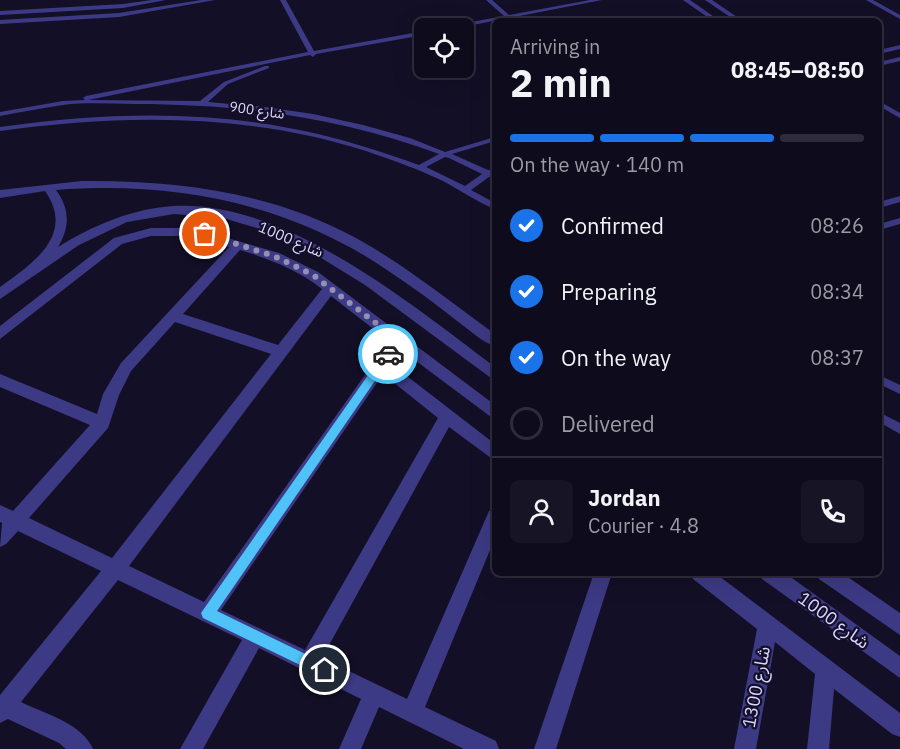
<!DOCTYPE html>
<html lang="en">
<head>
<meta charset="utf-8">
<style>
  body { margin:0; font-family:"IBM Plex Sans","Noto Sans Arabic",sans-serif; background:#171425; color:#f1f3f6; height:100vh; display:flex; flex-direction:column; font-size:22px; white-space:nowrap }
  * { box-sizing:border-box; margin:0 }
  p { font-size:20px; color:#9b9ba3 }
  .icon { flex:none; width:33px; height:33px; fill:none; stroke:currentColor; stroke-width:2; stroke-linecap:round; stroke-linejoin:round }
  .map { position:relative; flex:1; overflow:hidden }
  .panel { position:absolute; left:492px; top:18px; width:390px; height:558px; display:flex; flex-direction:column; background:#0e0b1c; border-radius:9px; box-shadow:0 6px 24px #0002,0 0 0 2px #2e2b3b }
  .panel>* { flex:none }
  .fabs { position:absolute; left:414px; top:18px; display:grid; gap:12px }
  .fabs a { display:grid; place-items:center; width:60px; height:60px; border-radius:9px; background:#0e0b1c; box-shadow:0 6px 24px #0002,0 0 0 2px #2e2b3b; font-size:30px }
  .pin { position:absolute; display:grid; place-items:center; width:51px; height:51px; color:#fff; margin:-26px; border:3px solid #fff; border-radius:50%; box-shadow:0 2px 6px #0007 }
  .courier { position:absolute; display:grid; place-items:center; width:60px; height:60px; margin:-30px; border:4px solid #4fc3f7; border-radius:50%; background:#fff; color:#222; box-shadow:0 2px 8px #0007 }
  .headline em { font-style:normal; font-weight:700 }
  .headline div { display:flex; flex-direction:column-reverse }
  .headline { display:flex; align-items:center; justify-content:space-between; height:102px; padding:0 18px }
  h1 { font-size:39px; font-weight:700; line-height:45px }
  .bar { display:grid; grid-template-columns:repeat(4,1fr); gap:9px 6px; align-content:center; height:72px; padding:0 18px }
  .bar i { height:8px; border-radius:4px; background:#2e2b3b }
  .bar .on { background:#1a73e8 }
  .bar p { grid-column:span 4 }
  .line { display:flex; align-items:center; gap:15px; padding:0 18px; border-top:2px solid #2e2b3b }
  .line div { flex:1 }
  .round { display:grid; place-items:center; flex:none; width:63px; height:63px; border-radius:9px; background:#171425 }
  ol { padding:0 18px; list-style:none }
  li { display:flex; align-items:center; gap:18px; height:66px }
  li p { margin-inline-start:auto }
  li .icon { padding:6px; border-radius:50%; background:#1a73e8; color:#fff; stroke-width:4 }
  li:last-child { color:#9b9ba3 }
  li i { width:33px; height:33px; border:3px solid #2e2b3b; border-radius:50% }
  .map>svg:first-child { display:block }
</style>
</head>
<body>
<div class="map">
<svg width="900" height="749" viewBox="0 0 900 749">
  <rect width="100%" height="100%" fill="#130f26"/>
  <g fill="none" stroke-linecap="round" stroke-linejoin="round">
    <path fill="#3d3a85" fill-rule="evenodd" d="M152 0H166L123 8 0 15V11L123 4Z
      M201 0H215L119 17 0 24V20L119 13Z
      M280 0H286L314 51 424 31V35L316 54 313 57 310 55 88 100 200 101 224 82 265 66H269V68L228 84 208 102 265 107 313 114 363 125 410 138 445 152 495 137V141L452 154 488 170 495 169V179L489 177 471 190 495 203V209C477 202 460 190 443 181 418 169 392 160 366 151 247 113 123 114 0 131V127C106 112 213 109 318 134 352 142 385 153 419 165L439 154C341 118 240 104 135 104 111 104 87 102 63 105 42 108 21 112 0 116V112L63 101 85 100 83 98 86 96 308 52ZM445 157 449 158 482 174 465 186 426 167Z
      M486 0H492L509 15 590 0H602L457 28H447L450 26 504 16Z
      M683 0H690L720 21H713Z
      M705 0H712L743 21H736Z
      M866 0H873L900 15V19Z
      M900 45V49L879 54V50Z
      M900 57V61L879 66V62Z
      M879 101 900 113V118L879 106Z
      M900 196V202L879 208V202Z
      M900 218V224L879 230V224Z
      M879 375 900 385V394L879 384Z
      M879 412 900 423V434L879 422Z"/>
    <path fill="#3d3a85" fill-rule="evenodd" d="M151 228H193L279 253 318 272 495 405V420L400 349 390 363 495 444V461L449 427 322 658 407 699 489 511 495 509V538L425 707 496 741 499 749H464L379 707 361 749H339L361 699 259 648 203 749H180L242 640 118 580 21 702C45 714 82 723 93 749H66L59 743 8 719 0 723V695L101 571 18 531 6 544 0 547 2 523 0 522V505L13 511 90 425 0 387V374L97 414 103 394 121 363 229 247 193 236H151L122 244 0 339V326L114 238ZM240 250C270 259 298 270 322 289L278 345 183 314ZM331 296 389 341 204 602 129 566ZM175 322 271 354 112 558 29 518 108 428 119 395 131 371ZM383 374 438 418 305 650 221 610Z
      M594 573H612L556 749H534Z
      M691 573H715L900 713V737L892 734 834 689 829 749H807L815 674 775 642 756 749H734L757 629 693 579Z"/>
    <path fill="#3d3a85" fill-rule="evenodd" d="M82 181C176 180 272 192 356 238 405 265 449 301 495 334V346C483 343 471 331 461 324 437 305 413 287 387 270 289 203 174 181 56 190 70 209 70 227 58 247 94 225 131 209 173 206 284 199 411 304 495 367V381L365 285 318 256 270 232 223 218 174 214 127 222 79 245 0 299V287C32 264 76 235 45 191L0 198V190Z
      M760 573H785L900 656V678L762 579Z
      M817 573H842L900 613V635L819 579Z"/>
  </g>
  <path fill="#4fc3f7" d="M388 350 393 354 392 356 217 611 330 666 332 670 325 677 203 618 201 613 385 351Z"/>
  <g fill="none" stroke-linecap="round" stroke-linejoin="round">
    <path stroke="#948fb3" stroke-width="6" stroke-dasharray="0 10.8" d="M205 234 274 256 313 275 398 340 388 354"/>
  </g>
  <g text-anchor="middle" dominant-baseline="central" stroke-width="4.5" stroke-linejoin="round" paint-order="stroke">
    <g font-size="14" fill="#d9d4ff" stroke="#130f26">
      <text transform="translate(257 110) rotate(8)">شارع 900</text>
    </g>
    <g font-size="15" fill="#d9d4ff" stroke="#130f26">
      <text transform="translate(291 239) rotate(23)">شارع 1000</text>
    </g>
    <g font-size="18" fill="#d9d4ff" stroke="#130f26">
      <text transform="translate(834 620) rotate(36)">شارع 1000</text>
      <text transform="translate(756 687) rotate(-79)">شارع 1300</text>
    </g>
  </g>
</svg>
<div class="fabs">
<a><svg class="icon" aria-label="locate" viewBox="0 0 24 24"><circle cx="12" cy="12" r="6"/><path d="M12 2v4M12 18v4M2 12h4M18 12h4"/></svg></a>
</div>
<div class="pin" style="left:205px;top:234px;background:#ea580c"><svg class="icon" aria-label="bag" viewBox="0 0 24 24"><path d="M5 8h14l-1 12H6zM9 8a3 3 0 0 1 6 0"/></svg></div>
<div class="pin" style="left:325px;top:670px;background:#1f2937"><svg class="icon" aria-label="home" viewBox="0 0 24 24"><path d="M3 11l9-7 9 7M6 9v11h12V9"/></svg></div>
<div class="courier" style="left:388px;top:354px"><svg class="icon" aria-label="car" viewBox="0 0 24 24"><path d="M5 17H2v-5l4-1 3-4h7l3 4 3 1v5h-3M9 17h6M6 11h13"/><circle cx="7" cy="17" r="2"/><circle cx="17" cy="17" r="2"/></svg></div>
<section class="panel">
<div class="headline"><div><h1>2 min</h1><p>Arriving in</p></div><em>08:45–08:50</em></div>
<div class="bar"><i class="on"></i><i class="on"></i><i class="on"></i><i></i><p>On the way · 140 m</p></div>
<ol>
<li><svg class="icon" aria-label="check" viewBox="0 0 24 24"><path d="M5 12l5 5 9-10"/></svg>Confirmed<p>08:26</p></li>
<li><svg class="icon" aria-label="check" viewBox="0 0 24 24"><path d="M5 12l5 5 9-10"/></svg>Preparing<p>08:34</p></li>
<li><svg class="icon" aria-label="check" viewBox="0 0 24 24"><path d="M5 12l5 5 9-10"/></svg>On the way<p>08:37</p></li>
<li><i></i>Delivered</li>
</ol>
<div class="line" style="height:108px"><a class="round"><svg class="icon" aria-label="person" viewBox="0 0 24 24"><circle cx="12" cy="8" r="4"/><path d="M4 21q1-7 8-7t8 7"/></svg></a><div><b>Jordan</b><p>Courier · 4.8</p></div><a class="round"><svg class="icon" aria-label="phone" viewBox="0 0 24 24"><path d="M5 4h4l2 5-3 2q2 4 5 5l2-3 5 2v4C11 20 4 13 5 4z"/></svg></a></div>
</section>
</div>
</body>
</html>
